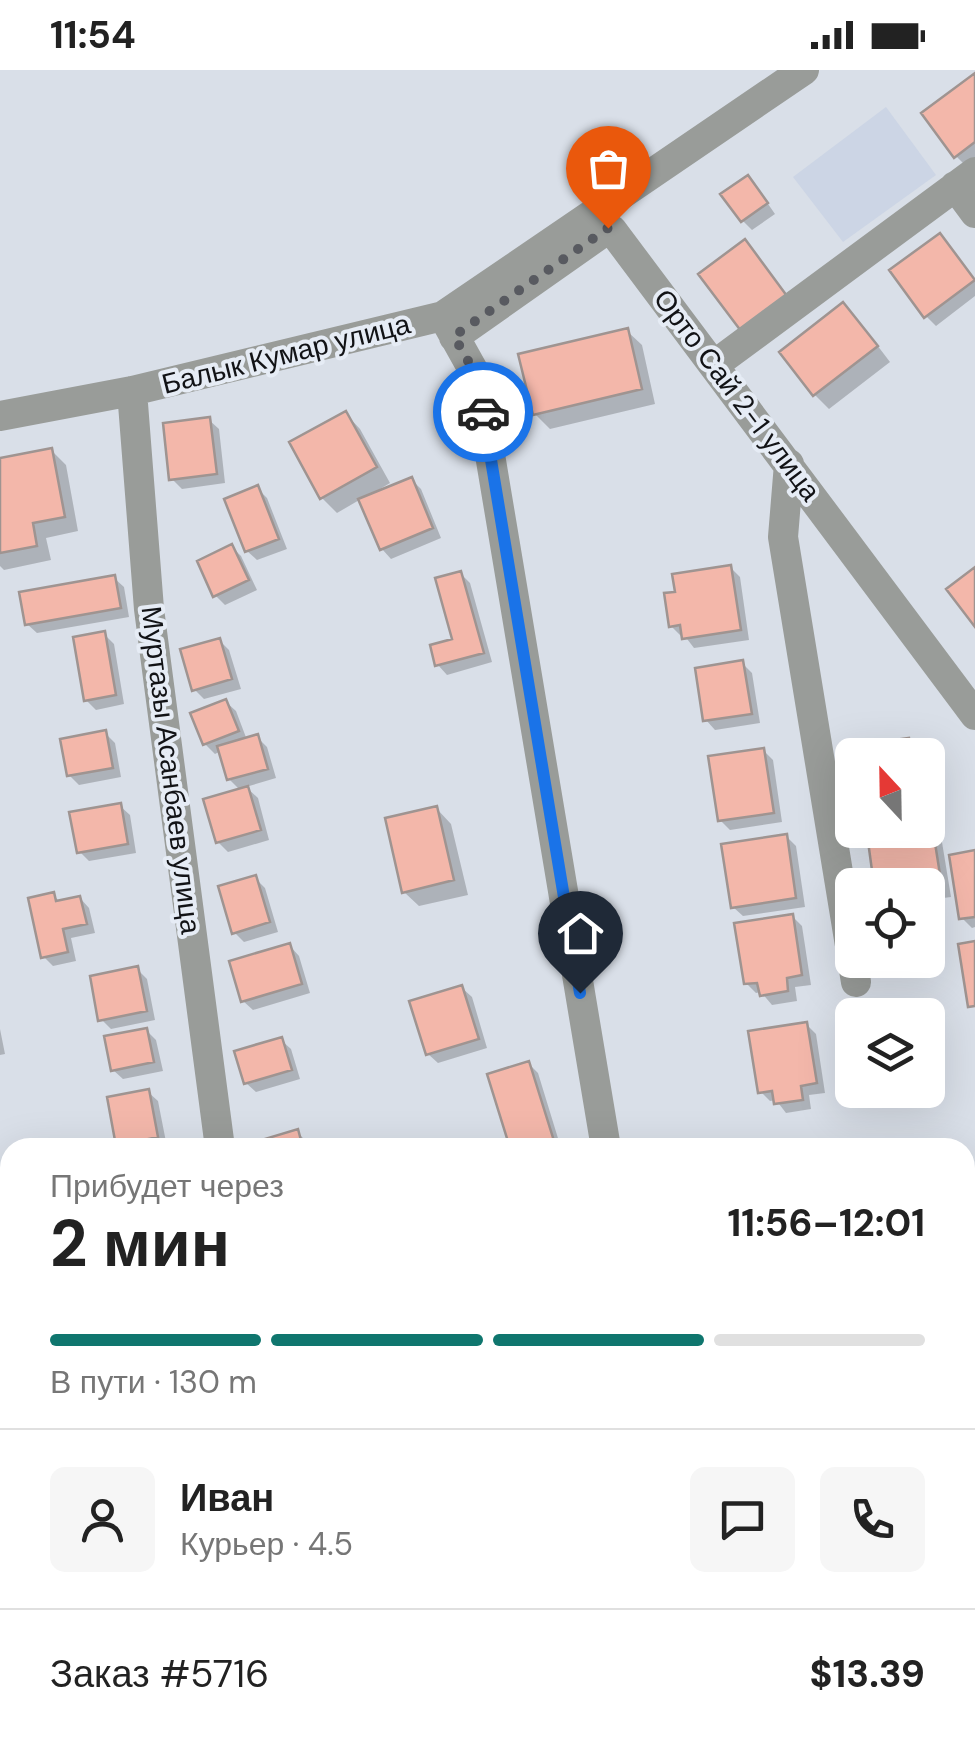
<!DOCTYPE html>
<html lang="ru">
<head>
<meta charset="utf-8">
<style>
  body { margin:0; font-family:"DM Sans",sans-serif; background:#f6f6f6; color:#222; height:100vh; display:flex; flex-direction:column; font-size:38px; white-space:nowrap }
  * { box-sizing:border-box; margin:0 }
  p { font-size:32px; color:#767676 }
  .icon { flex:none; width:55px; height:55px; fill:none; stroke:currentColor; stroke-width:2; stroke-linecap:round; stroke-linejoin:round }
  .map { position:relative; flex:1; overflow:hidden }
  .sheet { position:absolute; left:0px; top:1068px; width:975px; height:622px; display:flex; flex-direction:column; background:#fff; border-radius:30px 30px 0 0; box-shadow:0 10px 40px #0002 }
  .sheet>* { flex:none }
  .needle { width:65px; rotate:338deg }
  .fabs { position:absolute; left:835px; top:668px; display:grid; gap:20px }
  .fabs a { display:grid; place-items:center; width:110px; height:110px; border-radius:15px; background:#fff; box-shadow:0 10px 40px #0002; font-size:50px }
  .pin { position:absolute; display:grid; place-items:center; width:85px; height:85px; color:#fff; margin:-102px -42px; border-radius:50% 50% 50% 0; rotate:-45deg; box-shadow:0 0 10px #0007 }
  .pin .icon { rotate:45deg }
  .courier { position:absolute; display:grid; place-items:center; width:100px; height:100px; margin:-50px; border:8px solid #1a73e8; border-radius:50%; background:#fff; color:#222; box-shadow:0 2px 12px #0007 }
  .headline em { font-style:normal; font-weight:700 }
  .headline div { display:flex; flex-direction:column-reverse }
  .headline { display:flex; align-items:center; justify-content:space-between; height:170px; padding:0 50px }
  h1 { font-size:65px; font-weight:700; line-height:75px }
  .bar { display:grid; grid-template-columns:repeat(4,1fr); gap:15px 10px; align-content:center; height:120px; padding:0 50px }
  .bar i { height:12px; border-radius:8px; background:#e0e0e0 }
  .bar .current { background:#0f766e }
  .bar p { grid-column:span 4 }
  .line { display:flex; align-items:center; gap:25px; padding:0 50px; border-top:2px solid #e0e0e0 }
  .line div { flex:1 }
  .round { display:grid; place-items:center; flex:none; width:105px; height:105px; border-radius:15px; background:#f6f6f6 }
  .status { display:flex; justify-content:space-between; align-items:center; height:70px; padding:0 50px; background:#fff; direction:ltr }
  .status svg { height:28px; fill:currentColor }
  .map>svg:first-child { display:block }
</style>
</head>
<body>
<div class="status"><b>11:54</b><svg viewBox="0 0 49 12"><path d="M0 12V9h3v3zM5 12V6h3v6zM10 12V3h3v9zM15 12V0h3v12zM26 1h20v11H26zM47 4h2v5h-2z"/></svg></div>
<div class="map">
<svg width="975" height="1688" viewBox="0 0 975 1688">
  <rect width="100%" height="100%" fill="#d9dfe8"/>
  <path fill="#ccd5e5" d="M886 37 936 105 843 172 793 107Z"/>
  <path fill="#0003" d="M975 6V97L971 101 956 86Z
    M757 118 775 144 752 160 743 151Z
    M940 166 975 210V226L936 256 926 246Z
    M843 235 858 250 890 292 829 339 815 325Z
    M627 261 642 275 655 334 550 359 535 344Z
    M346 344 360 359 390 413 380 419 381 422 411 409 421 419 441 468 391 489 382 479 361 429 337 443 322 428 292 373Z
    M209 350 219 359 225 413 182 419 172 409Z
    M51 380 66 395 78 461 46 468 51 490 4 500 0 496V390Z
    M257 418 267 428 287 479 257 490 247 481Z
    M232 477 241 486 257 520 225 535 215 525Z
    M730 497 740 507 749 570 694 578 684 565 681 566 671 556 678 524Z
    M461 504 470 513 492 592 447 605 438 595 455 570Z
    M114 508 124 517 129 547 37 563 27 554Z
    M104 564 114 574 124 634 96 640 86 630Z
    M220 571 229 580 241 619 204 629 195 620Z
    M742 593 752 603 760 653 715 660 706 650Z
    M226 632 236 641 247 670 257 667 267 677 276 708 246 717 258 728 269 770 228 782 218 772 241 721 229 709 221 681 215 684 205 674Z
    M105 663 115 673 121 707 79 715 69 705Z
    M908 670 918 680 919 685H857Z
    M763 680 773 690 782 752 730 760 720 750Z
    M120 736 130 745 136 783 89 791 79 781Z
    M437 739 451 754 468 825 419 836 404 822Z
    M932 756 941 766 951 827 928 830V815H877L908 760H928V757Z
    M786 766 796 776 805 837 743 846 733 837Z
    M975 783V857L972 858 962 848Z
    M255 808 265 818 278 862 244 872 234 862Z
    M53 825 61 833 80 828 89 838 95 863 71 868 76 891 53 896 43 886Z
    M792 846 802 856 811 915 795 917 797 931 772 935 761 922 756 923 746 913Z
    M290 876 299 886 310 923 253 940 243 931Z
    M137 899 147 909 155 950 111 959 101 949Z
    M462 918 472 927 487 978 438 993 428 984Z
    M806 954 816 964 825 1023 809 1025 811 1039 786 1043 776 1030 770 1031 760 1021Z
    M0 959 5 984 0 985Z
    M146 960 156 970 163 1001 123 1009 113 1000Z
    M281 970 291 979 300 1009 256 1022 246 1013Z
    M528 993 538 1003 561 1078H512Z
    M148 1022 158 1031 167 1077 121 1078 119 1075Z
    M297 1062 307 1072 308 1078H262Z
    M10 1192V1272L0 1274V1194Z"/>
  <path fill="#f3b7aa" stroke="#9f9491" stroke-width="2.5" d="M975 3V72L954 88 921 43Z
    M748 105 768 133 741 152 720 124Z
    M940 163 975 210 924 248 889 200Z
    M745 169 787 226 741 261 698 204Z
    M843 232 878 276 813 326 779 282Z
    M628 258 642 319 533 345 518 284Z
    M346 341 377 397 320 429 289 372Z
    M210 347 217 404 169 410 163 353Z
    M52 378 65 447 33 453 37 476 0 483V388Z
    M412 407 433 458 380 480 358 429Z
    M258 415 279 469 245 482 224 429Z
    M232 474 249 510 213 527 197 491Z
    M731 495 741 560 682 569 680 555 669 557 664 523 675 522 672 504Z
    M975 497V557L946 519Z
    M461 501 484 583 435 596 430 575 452 569 435 508Z
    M115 505 121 538 25 555 19 522Z
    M105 561 116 625 84 631 73 567Z
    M220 568 232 609 192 621 180 579Z
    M743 590 752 644 703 651 695 598Z
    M226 629 239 661 203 675 190 643Z
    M106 660 113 698 67 706 60 669Z
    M258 664 268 699 227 710 217 676Z
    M909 668 912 685H855L853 676Z
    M764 678 774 743 718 751 708 686Z
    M248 716 261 760 216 773 203 729Z
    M121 733 128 774 77 783 69 742Z
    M437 736 454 810 402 823 385 748Z
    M928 754H932L942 817 928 820V815H874L867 764 892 760H928Z
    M787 764 796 828 731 838 721 774Z
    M975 780V847L959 849 949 785Z
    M256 805 270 852 232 864 218 816Z
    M54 822 56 831 80 826 87 854 63 859 68 882 41 888 28 828Z
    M793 844 802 905 787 908 788 921 760 926 757 913 744 914 734 853Z
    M975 871V936L968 937 958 874Z
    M290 873 302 914 241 932 229 891Z
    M138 896 147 941 98 951 90 906Z
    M462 915 479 969 426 985 409 931Z
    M807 952 817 1013 801 1016 803 1030 774 1034 772 1021 758 1023 748 961Z
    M147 958 154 992 111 1001 104 966Z
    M282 967 292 1000 244 1014 234 981Z
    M529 991 554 1071 534 1078H510L487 1004Z
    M149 1019 158 1067 116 1076 107 1027Z
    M298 1059 303 1078H260L258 1071Z
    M10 1190V1255L0 1257V1192Z"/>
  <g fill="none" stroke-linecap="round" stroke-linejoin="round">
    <path stroke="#999c99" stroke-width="30" d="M955 116 975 143
      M443 246 804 0
      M454 267 606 160H612L975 645
      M714 295 975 102
      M132 321 149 539 220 1078
      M0 346 132 321 443 246 477 307 606 1078
      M789 394 783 467 856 912
      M965 1538 975 1531
      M0 1547 10 1545
      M305 1680 306 1688
      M796 1688 801 1680"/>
  </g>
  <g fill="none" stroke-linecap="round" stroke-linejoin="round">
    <path stroke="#585a60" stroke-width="10" stroke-dasharray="0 18" d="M483 342 477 307 454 266 608 158"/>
    <path stroke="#1a73e8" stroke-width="12" d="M483 342 580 923"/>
  </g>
  <g text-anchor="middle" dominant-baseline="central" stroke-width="8" stroke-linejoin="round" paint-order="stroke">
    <g font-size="28" fill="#121316" stroke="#e6ecf5">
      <text transform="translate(286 284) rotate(-14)">Балык Кумар улица</text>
      <text transform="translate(737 325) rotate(53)">Орто Сай 2-1 улица</text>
      <text transform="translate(171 700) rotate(83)">Муртазы Асанбаев улица</text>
    </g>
  </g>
</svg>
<div class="fabs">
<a><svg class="needle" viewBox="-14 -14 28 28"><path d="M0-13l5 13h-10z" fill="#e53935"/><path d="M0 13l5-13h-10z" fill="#767676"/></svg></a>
<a><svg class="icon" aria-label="locate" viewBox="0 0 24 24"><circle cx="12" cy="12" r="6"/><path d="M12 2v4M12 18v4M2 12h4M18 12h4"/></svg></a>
<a><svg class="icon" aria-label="layers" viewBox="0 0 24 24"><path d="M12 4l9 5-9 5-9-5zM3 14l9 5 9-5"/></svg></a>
</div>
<div class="pin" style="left:608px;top:158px;background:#ea580c"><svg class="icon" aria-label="bag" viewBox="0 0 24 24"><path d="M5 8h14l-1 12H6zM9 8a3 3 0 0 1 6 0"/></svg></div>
<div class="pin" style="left:580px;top:923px;background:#1f2937"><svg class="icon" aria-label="home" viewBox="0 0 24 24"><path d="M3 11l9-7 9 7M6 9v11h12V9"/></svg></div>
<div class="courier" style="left:483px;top:342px"><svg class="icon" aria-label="car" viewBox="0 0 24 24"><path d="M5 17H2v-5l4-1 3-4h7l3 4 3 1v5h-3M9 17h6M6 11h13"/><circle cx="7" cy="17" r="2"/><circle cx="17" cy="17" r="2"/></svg></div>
<section class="sheet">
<div class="headline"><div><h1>2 мин</h1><p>Прибудет через</p></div><em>11:56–12:01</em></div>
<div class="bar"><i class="current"></i><i class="current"></i><i class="current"></i><i></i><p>В пути · 130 m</p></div>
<div class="line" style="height:180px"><a class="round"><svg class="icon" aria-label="person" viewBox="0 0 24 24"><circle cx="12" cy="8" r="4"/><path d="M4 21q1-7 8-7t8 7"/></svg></a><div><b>Иван</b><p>Курьер · 4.5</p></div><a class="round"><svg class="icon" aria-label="chat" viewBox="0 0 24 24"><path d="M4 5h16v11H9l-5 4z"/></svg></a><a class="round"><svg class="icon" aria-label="phone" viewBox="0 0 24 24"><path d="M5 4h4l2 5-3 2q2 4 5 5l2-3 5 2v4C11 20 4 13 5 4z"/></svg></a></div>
<div class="line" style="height:130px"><div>Заказ #5716</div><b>$13.39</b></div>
</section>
</div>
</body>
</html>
